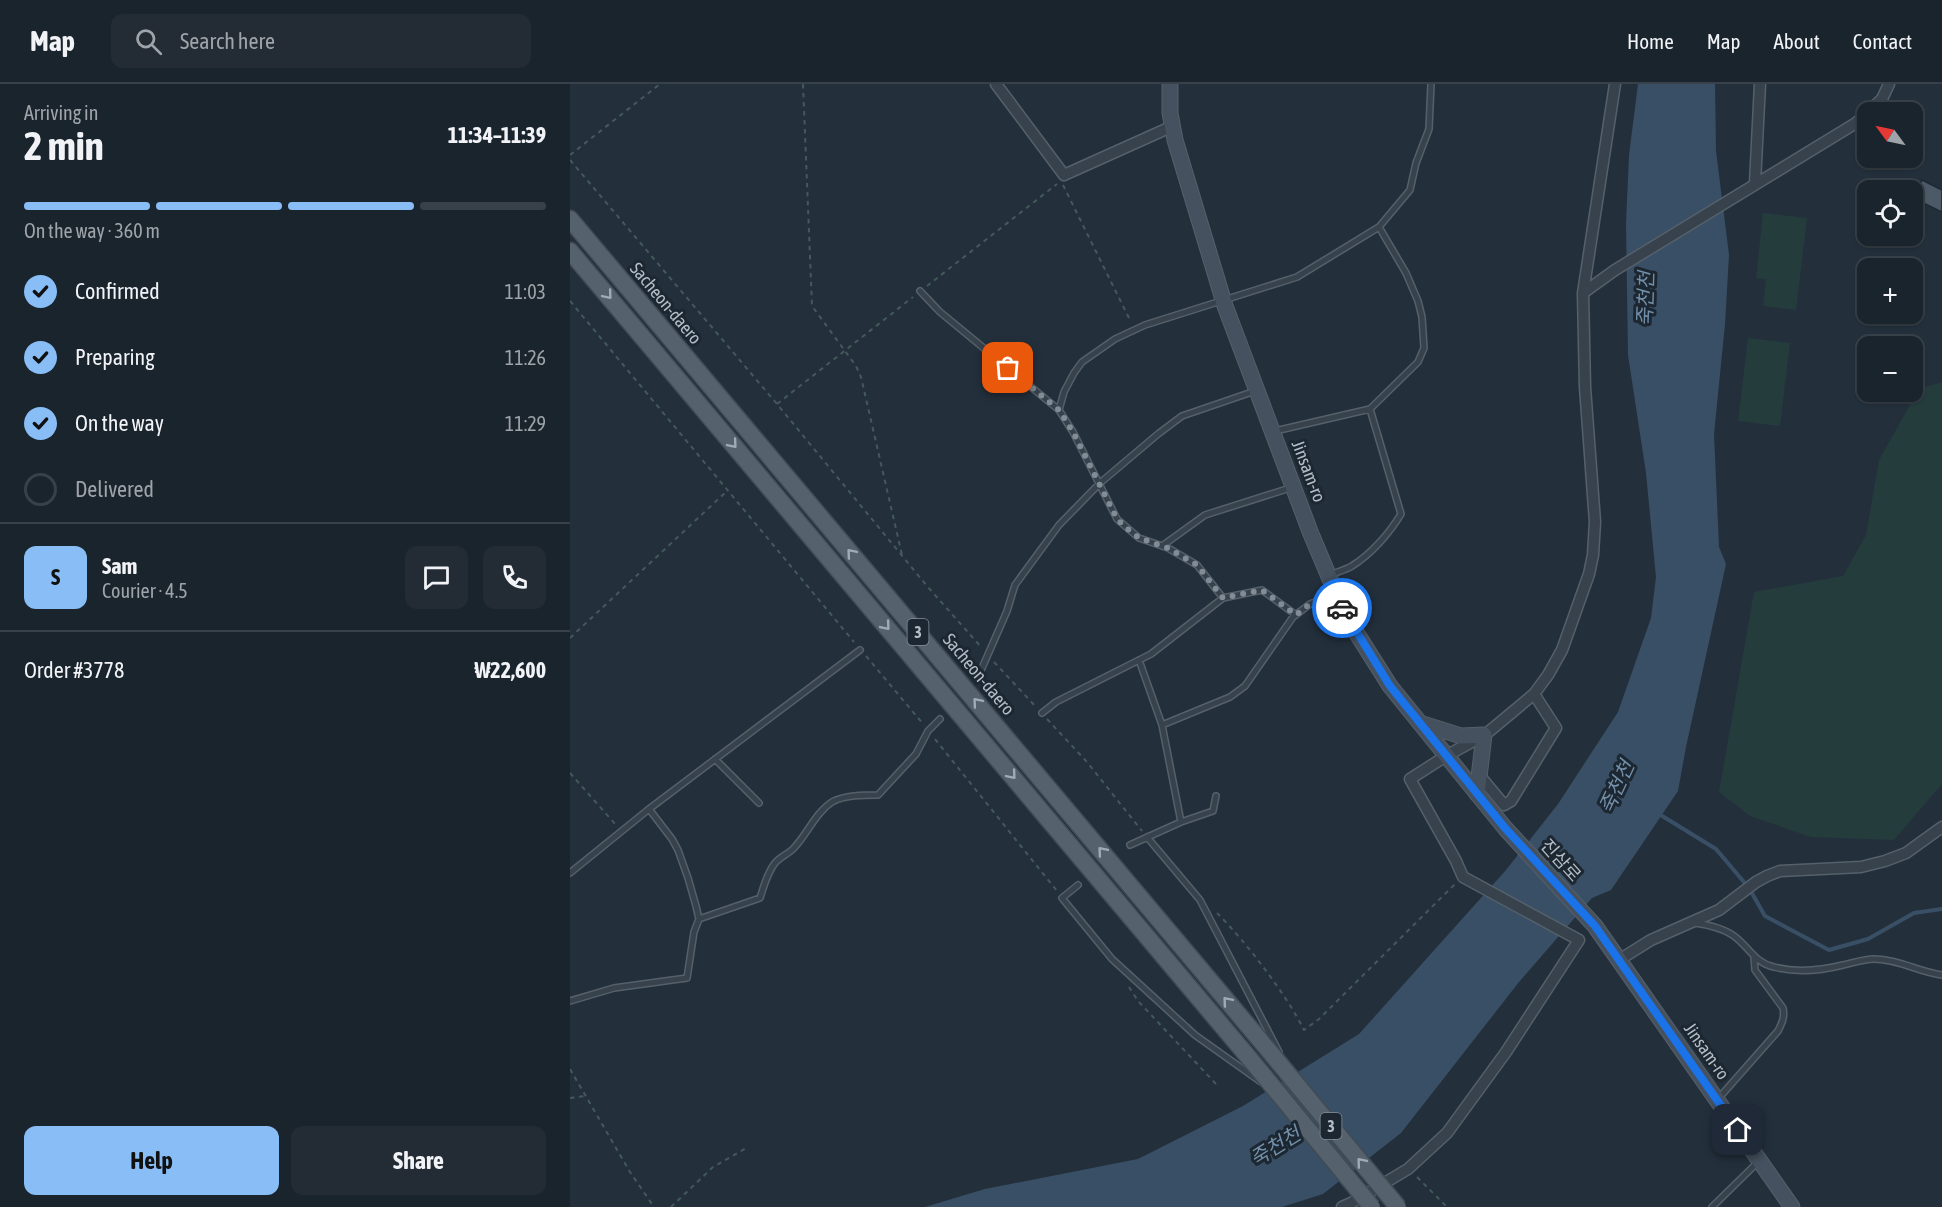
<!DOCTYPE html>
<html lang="en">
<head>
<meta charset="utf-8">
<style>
  body { margin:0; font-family:"Asap Condensed","Noto Sans KR",sans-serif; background:#232c35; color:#f1f3f6; height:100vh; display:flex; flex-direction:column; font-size:22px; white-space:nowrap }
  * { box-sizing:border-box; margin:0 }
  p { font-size:20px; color:#9fa4aa }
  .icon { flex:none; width:33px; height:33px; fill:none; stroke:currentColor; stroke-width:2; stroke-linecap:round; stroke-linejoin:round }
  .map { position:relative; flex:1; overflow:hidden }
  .panel { display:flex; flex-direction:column; background:#1a242d; width:570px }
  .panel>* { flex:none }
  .needle { width:39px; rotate:303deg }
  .controls { position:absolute; left:1287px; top:18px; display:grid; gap:12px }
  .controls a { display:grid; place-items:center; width:66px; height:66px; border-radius:12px; background:#1a242d; box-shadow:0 2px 4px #0004,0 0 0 2px #384149; font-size:30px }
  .pin { position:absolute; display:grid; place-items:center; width:51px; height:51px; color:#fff; margin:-26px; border-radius:12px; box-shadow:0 3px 9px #0006 }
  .courier { position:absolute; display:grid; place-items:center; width:60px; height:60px; margin:-30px; border:4px solid #1a73e8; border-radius:50%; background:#fff; color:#222; box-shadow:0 2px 8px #0007 }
  .headline em { font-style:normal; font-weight:700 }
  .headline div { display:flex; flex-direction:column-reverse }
  .headline { display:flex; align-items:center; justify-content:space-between; height:102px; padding:0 24px }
  h1 { font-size:39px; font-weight:700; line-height:45px }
  .bar { display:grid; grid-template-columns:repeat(4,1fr); gap:9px 6px; align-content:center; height:72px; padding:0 24px }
  .bar i { height:8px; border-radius:4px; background:#384149 }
  .bar .current { background:#89bdf6 }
  .bar p { grid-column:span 4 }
  .line { display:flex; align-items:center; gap:15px; padding:0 24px; border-top:2px solid #384149 }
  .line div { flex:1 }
  .round { display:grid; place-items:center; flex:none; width:63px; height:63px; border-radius:12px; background:#232c35 }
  ol { padding:0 24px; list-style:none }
  li { display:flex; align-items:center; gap:18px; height:66px }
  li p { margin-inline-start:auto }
  li .icon { padding:6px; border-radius:50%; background:#89bdf6; color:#111; stroke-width:4 }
  li:last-child { color:#9fa4aa }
  li i { width:33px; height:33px; border:3px solid #384149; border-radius:50% }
  .primary-button { display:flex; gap:12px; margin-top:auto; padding:12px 24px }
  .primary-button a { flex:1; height:69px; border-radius:12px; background:#89bdf6; color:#111; font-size:24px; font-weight:700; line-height:69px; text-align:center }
  .primary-button a+a { background:#232c35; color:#f1f3f6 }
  header { display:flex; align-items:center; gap:36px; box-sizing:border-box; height:84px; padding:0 30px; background:#1a242d; border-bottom:2px solid #384149 }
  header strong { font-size:28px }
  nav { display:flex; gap:33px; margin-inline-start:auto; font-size:21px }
  .search { width:420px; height:54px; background:#232c35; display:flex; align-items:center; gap:15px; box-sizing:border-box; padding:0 21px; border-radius:12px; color:#9fa4aa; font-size:22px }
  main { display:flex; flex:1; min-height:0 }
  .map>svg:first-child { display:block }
</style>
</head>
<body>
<header>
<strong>Map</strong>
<div class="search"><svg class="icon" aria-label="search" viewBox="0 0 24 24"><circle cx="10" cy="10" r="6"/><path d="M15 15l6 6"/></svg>Search here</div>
<nav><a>Home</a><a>Map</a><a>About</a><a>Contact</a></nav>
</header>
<main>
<section class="panel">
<div class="headline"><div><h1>2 min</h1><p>Arriving in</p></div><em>11:34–11:39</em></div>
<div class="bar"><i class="current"></i><i class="current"></i><i class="current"></i><i></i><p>On the way · 360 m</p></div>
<ol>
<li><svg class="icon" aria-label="check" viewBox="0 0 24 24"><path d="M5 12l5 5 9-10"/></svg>Confirmed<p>11:03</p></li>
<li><svg class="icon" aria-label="check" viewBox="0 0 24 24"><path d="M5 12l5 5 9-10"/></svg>Preparing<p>11:26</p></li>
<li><svg class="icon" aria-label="check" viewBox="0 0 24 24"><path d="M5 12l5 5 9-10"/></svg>On the way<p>11:29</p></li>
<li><i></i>Delivered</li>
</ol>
<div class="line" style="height:108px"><b class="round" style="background:#89bdf6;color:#111">S</b><div><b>Sam</b><p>Courier · 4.5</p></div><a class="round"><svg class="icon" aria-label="chat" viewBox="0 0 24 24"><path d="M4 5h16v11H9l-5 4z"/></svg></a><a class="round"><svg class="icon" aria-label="phone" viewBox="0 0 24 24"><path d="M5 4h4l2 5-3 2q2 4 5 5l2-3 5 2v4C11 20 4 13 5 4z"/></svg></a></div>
<div class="line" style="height:78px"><div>Order #3778</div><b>₩22,600</b></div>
<div class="primary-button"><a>Help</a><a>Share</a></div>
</section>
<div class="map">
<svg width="1372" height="1123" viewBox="0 0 1372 1123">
  <rect width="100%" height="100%" fill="#23303c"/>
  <path fill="#253c3d" d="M1193 129 1237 134 1226 226 1193 222 1196 195 1186 194Z
    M1178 254 1220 259 1210 342 1168 337Z
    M1372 298V700L1324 756 1241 753 1180 732 1149 708 1184 508 1273 492 1296 451 1309 376 1349 305Z"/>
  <path fill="#394f65" d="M1068 0H1145L1146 67 1159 171 1155 240 1144 350 1149 463 1156 480 1116 663 1108 707 1041 806 1022 814 949 898 831 1049 753 1110 712 1123H355L415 1105 568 1075 673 1022 789 950 936 786 988 720 1048 628 1081 534 1086 493 1076 389 1058 271 1056 139 1059 71Z"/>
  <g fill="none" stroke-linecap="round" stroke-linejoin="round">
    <path stroke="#394f65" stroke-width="4" d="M1089 730 1146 765 1179 804 1195 832 1259 866 1298 855 1344 829 1372 825"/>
  </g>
  <path fill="#4c5a67" stroke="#1e2933" stroke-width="1.5" d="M1352 96 1372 106V128L1343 114Z"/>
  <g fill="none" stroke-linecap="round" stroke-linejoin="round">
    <g stroke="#55606a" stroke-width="8">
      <path id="lane" d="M350 207 370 228 489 326 503 348 547 435 569 454 598 464 627 481 653 514
        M489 326 494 308 504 289 512 278 545 255 575 241 727 193 809 143 840 106 846 79 859 45 861 0
        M705 347 800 325 848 278 854 264 852 233 848 217 836 189 809 143
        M592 462 635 431 720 404
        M760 491C767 488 775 486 782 482 801 470 819 450 831 430L800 325
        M569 576 592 641 611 738
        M409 591 437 527 445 501 489 441 530 399 588 350 612 332 685 307
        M472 629 486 618 581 570 653 514 692 506 726 531
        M592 641 660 613 675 602 723 533 740 520 764 510
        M145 675 189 719
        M577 753 630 816 709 968
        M560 761 611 738 643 727 646 712
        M0 789 79 725 290 566
        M508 801 492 814 542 875 625 951 691 998
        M129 835 190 814C194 802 197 789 205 779 210 773 218 770 223 765 237 751 245 729 262 718 274 711 294 711 308 711L346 670 358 647 370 635
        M1125 839C1139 841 1153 844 1164 852 1179 863 1185 879 1204 883 1227 889 1249 887 1273 881 1283 879 1294 875 1304 875 1328 875 1349 888 1372 891
        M0 917 44 904 117 894 124 848 129 835 126 822 118 794 108 766 102 755 79 725
        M1148 1015 1208 947C1212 939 1215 933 1213 924L1185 886 1184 873
        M1142 1123 1188 1078"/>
    </g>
    <g stroke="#55606a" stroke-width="13">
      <path id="street" d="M426 0 494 91 603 42
        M1185 99 1190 0
        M1013 209 1045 186 1286 39 1312 15 1319 0
        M909 691 934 721 941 717 986 644 964 610
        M1049 876 1081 856 1149 826 1186 798 1197 792 1210 787 1291 783 1315 777 1336 769 1372 743
        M772 1123 781 1119 838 1085 877 1049 936 968 1009 856 893 793 886 777 840 695 876 672 916 650 964 610 978 591 992 566 1019 490 1023 471 1025 438 1015 303 1013 209 1045 0"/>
    </g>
    <g stroke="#55606a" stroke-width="17">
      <path id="secondary" d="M600 0V29L605 56 655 222 741 450 771 521 784 545 820 602 935 744 1025 842 1222 1123
        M850 639 891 652 914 651 907 710"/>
    </g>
    <g stroke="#404b55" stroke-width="19">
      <path id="primary" d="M0 135 695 962
        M0 167 680 975"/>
    </g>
    <path stroke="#43595a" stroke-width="2" stroke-dasharray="4.5 4.5" stroke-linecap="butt" d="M233 0 242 222 286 282 291 293 332 471
      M0 71 90 0
      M0 76 207 320 357 502 412 564
      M493 101 561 238
      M357 202 487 100
      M0 217 284 558
      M207 320 343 213
      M0 554 158 406
      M296 572 354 641
      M424 578 467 624
      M477 635 517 678 572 747
      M365 655 487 807
      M0 689 46 741
      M647 829C676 858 716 910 734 946L749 935 885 800
      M559 903 568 917 646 1000
      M0 985 60 1088 84 1123
      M0 1014 15 1012
      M847 1093 877 1123
      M101 1123 143 1083 178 1063"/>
    <use href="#lane" stroke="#37424c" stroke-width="5"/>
    <use href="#street" stroke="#37424c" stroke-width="10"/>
    <use href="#secondary" stroke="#45515f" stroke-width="15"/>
    <use href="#primary" stroke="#55616c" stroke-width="16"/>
    <g stroke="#404b55" stroke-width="19" stroke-linecap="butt">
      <path id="primary-bridge" d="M695 962 828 1123
        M680 975 802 1123"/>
    </g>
    <use href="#primary-bridge" stroke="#55616c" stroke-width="16"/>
  </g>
  <defs><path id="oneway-chevron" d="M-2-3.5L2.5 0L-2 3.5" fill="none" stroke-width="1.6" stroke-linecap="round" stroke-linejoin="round" transform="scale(1.5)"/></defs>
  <g stroke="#a0abb5">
    <use href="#oneway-chevron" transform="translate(38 211) rotate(50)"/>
    <use href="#oneway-chevron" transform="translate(163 360) rotate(50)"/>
    <use href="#oneway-chevron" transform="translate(281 469) rotate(-130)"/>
    <use href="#oneway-chevron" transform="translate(316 542) rotate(50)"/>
    <use href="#oneway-chevron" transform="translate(407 618) rotate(-130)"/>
    <use href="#oneway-chevron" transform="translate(442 691) rotate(50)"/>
    <use href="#oneway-chevron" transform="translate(532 767) rotate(-130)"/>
    <use href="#oneway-chevron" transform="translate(657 917) rotate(-130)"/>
    <use href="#oneway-chevron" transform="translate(791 1078) rotate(-130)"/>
  </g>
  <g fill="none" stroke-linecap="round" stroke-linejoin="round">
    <path stroke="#818c96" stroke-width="6" stroke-dasharray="0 10.8" d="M438 284 489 326 503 348 547 435 555 443 569 454 598 464 627 481 653 514 692 506 726 531 740 520 766 509 772 524"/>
    <path stroke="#1a73e8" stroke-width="8" d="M772 524 820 602 935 744 1025 842 1168 1046"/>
  </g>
  <g text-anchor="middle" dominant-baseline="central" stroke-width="6" stroke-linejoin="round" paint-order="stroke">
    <g fill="#1c2731" stroke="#86909a" stroke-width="1.5">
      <rect x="337.5" y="535" width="21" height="26" rx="4.5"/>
      <rect x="750.5" y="1029" width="21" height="26" rx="4.5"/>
    </g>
    <g font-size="16" font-weight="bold" fill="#b3bdc7">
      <text x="348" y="548">3</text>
      <text x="761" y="1042">3</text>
    </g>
    <g font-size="18" fill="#b3bdc7" stroke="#1c2731">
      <text transform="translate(96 219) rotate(50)">Sacheon-daero</text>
      <text transform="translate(739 387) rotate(69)">Jinsam-ro</text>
      <text transform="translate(409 590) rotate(50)">Sacheon-daero</text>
      <text transform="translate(991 776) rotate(48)">진삼로</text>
      <text transform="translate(1137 967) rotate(55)">Jinsam-ro</text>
    </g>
    <g font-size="20" font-style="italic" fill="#7390aa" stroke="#1c2731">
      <text transform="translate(1075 215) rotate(-88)">죽천천</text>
      <text transform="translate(1046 703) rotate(-65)">죽천천</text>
      <text transform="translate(705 1062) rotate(-32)">죽천천</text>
    </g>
  </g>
</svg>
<div class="controls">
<a><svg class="needle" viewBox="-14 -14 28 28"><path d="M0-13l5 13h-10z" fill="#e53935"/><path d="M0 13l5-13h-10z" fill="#9fa4aa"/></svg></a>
<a><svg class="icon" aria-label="locate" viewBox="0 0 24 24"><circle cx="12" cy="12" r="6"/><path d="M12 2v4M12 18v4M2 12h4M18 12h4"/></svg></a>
<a>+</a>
<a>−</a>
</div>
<div class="pin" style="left:438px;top:284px;background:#ea580c"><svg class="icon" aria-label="bag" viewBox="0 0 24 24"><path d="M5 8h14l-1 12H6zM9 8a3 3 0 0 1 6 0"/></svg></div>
<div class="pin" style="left:1168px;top:1046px;background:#1f2937"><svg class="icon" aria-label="home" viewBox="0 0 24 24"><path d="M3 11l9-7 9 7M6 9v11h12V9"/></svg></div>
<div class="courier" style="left:772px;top:524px"><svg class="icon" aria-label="car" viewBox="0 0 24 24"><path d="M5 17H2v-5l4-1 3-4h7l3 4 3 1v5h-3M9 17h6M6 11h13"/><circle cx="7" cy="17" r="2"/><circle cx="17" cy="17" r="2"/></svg></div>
</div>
</main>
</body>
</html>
